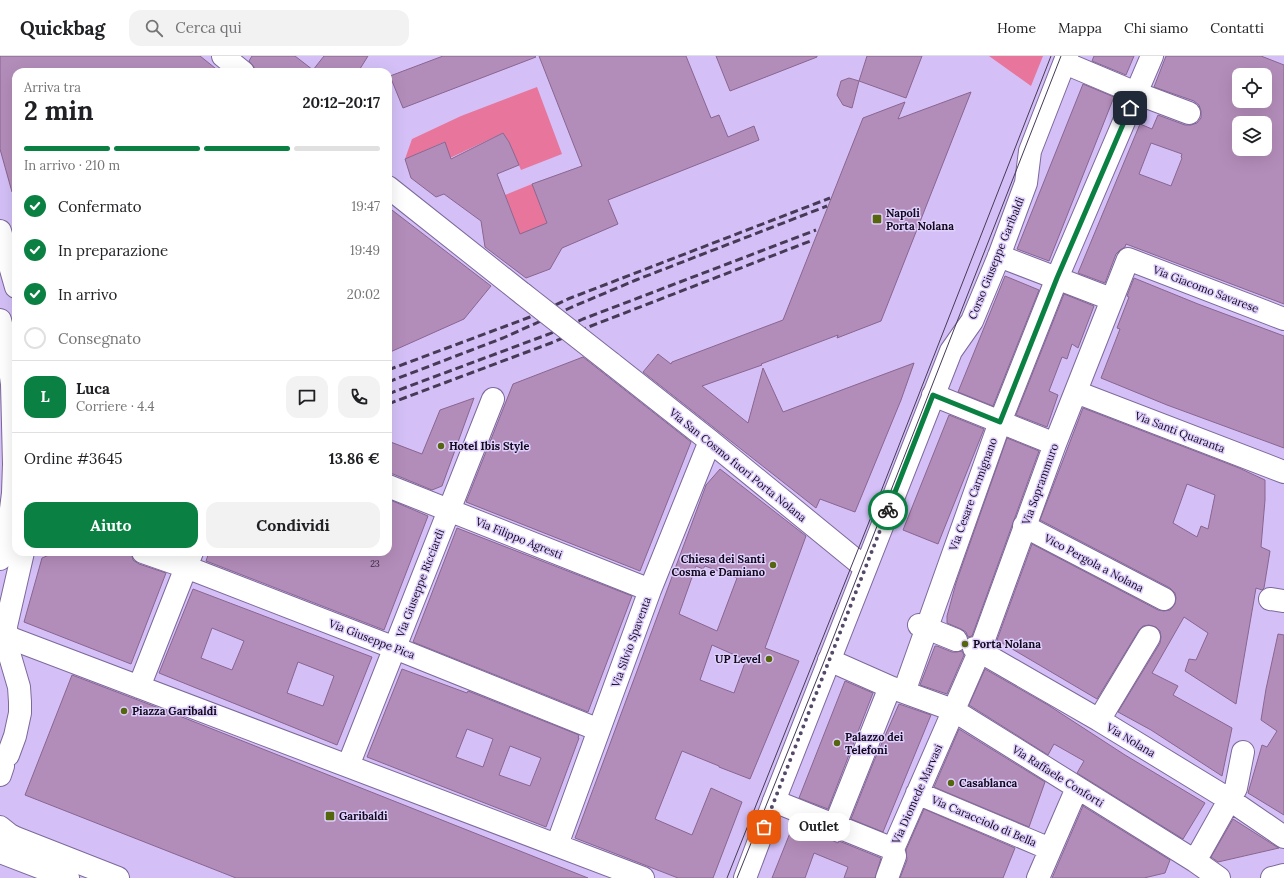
<!DOCTYPE html>
<html lang="it">
<head>
<meta charset="utf-8">
<style>
  body { margin:0; font-family:Lora,serif; background:#f2f2f2; color:#202124; height:100vh; display:flex; flex-direction:column; font-size:15px; white-space:nowrap }
  * { box-sizing:border-box; margin:0 }
  p { font-size:13px; color:#757577 }
  .icon { flex:none; width:22px; height:22px; fill:none; stroke:currentColor; stroke-width:2; stroke-linecap:round; stroke-linejoin:round }
  .map { position:relative; flex:1; overflow:hidden }
  .sheet { position:absolute; left:12px; top:12px; width:380px; height:488px; display:flex; flex-direction:column; background:#fff; border-radius:12px; box-shadow:0 4px 16px #0002 }
  .sheet>* { flex:none }
  .buttons { position:absolute; left:1232px; top:12px; display:grid; gap:8px }
  .buttons a { display:grid; place-items:center; width:40px; height:40px; border-radius:8px; background:#fff; box-shadow:0 4px 16px #0002; font-size:20px }
  .pin { position:absolute; display:grid; place-items:center; width:34px; height:34px; color:#fff; margin:-17px; border-radius:8px; box-shadow:0 2px 6px #0006 }
  .courier { position:absolute; display:grid; place-items:center; width:40px; height:40px; margin:-20px; border:3px solid #0b8043; border-radius:50%; background:#fff; color:#222; box-shadow:0 1px 5px #0007 }
  .bubble { position:absolute; height:28px; border-radius:12px; background:#fff; box-shadow:0 4px 16px #0002; font-size:13px; font-weight:700; line-height:28px; text-align:center }
  .overview em { font-style:normal; font-weight:700 }
  .overview div { display:flex; flex-direction:column-reverse }
  .overview { display:flex; align-items:center; justify-content:space-between; height:68px; padding:0 12px }
  h1 { font-size:26px; font-weight:700; line-height:30px }
  .bar { display:grid; grid-template-columns:repeat(4,1fr); gap:6px 4px; align-content:center; height:48px; padding:0 12px }
  .bar i { height:5px; border-radius:3px; background:#e0e0e0 }
  .bar .on { background:#0b8043 }
  .bar p { grid-column:span 4 }
  .line { display:flex; align-items:center; gap:10px; padding:0 12px; border-top:1px solid #e0e0e0 }
  .line div { flex:1 }
  .round { display:grid; place-items:center; flex:none; width:42px; height:42px; border-radius:12px; background:#f2f2f2 }
  ol { padding:0 12px; list-style:none }
  li { display:flex; align-items:center; gap:12px; height:44px }
  li p { margin-inline-start:auto }
  li .icon { padding:4px; border-radius:50%; background:#0b8043; color:#fff; stroke-width:4 }
  li:last-child { color:#757577 }
  li i { width:22px; height:22px; border:2px solid #e0e0e0; border-radius:50% }
  .cta { display:flex; gap:8px; margin-top:auto; padding:8px 12px }
  .cta a { flex:1; height:46px; border-radius:12px; background:#0b8043; color:#fff; font-size:16px; font-weight:700; line-height:46px; text-align:center }
  .cta a+a { background:#f2f2f2; color:#202124 }
  header { display:flex; align-items:center; gap:24px; box-sizing:border-box; height:56px; padding:0 20px; background:#fff; border-bottom:1px solid #e0e0e0 }
  header strong { font-size:19px }
  nav { display:flex; gap:22px; margin-inline-start:auto; font-size:14px }
  .search { width:280px; height:36px; background:#f2f2f2; display:flex; align-items:center; gap:10px; box-sizing:border-box; padding:0 14px; border-radius:12px; color:#757577; font-size:15px }
  .map>svg:first-child { display:block }
</style>
</head>
<body>
<header>
<strong>Quickbag</strong>
<div class="search"><svg class="icon" aria-label="search" viewBox="0 0 24 24"><circle cx="10" cy="10" r="6"/><path d="M15 15l6 6"/></svg>Cerca qui</div>
<nav><a>Home</a><a>Mappa</a><a>Chi siamo</a><a>Contatti</a></nav>
</header>
<div class="map">
<svg width="1284" height="822" viewBox="0 0 1284 822">
  <rect width="100%" height="100%" fill="#d4c0f7"/>
  <path fill="#e8759b" d="M989 0H1043L1031 30Z
    M537 31 562 98 521 114 509 86 503 77 450 102 444 86 405 103 412 83 461 60Z
    M532 128 547 167 520 178 505 139Z"/>
  <path fill="#b38dba" stroke="#896590" fill-rule="evenodd" d="M0 0H200L220 16H16V135L12 136 0 93Z
    M252 0H295L313 14 324 0H368L358 16H255L254 11 249 5Z
    M443 0H535L536 1 403 52 390 20Z
    M539 0H686L711 62 719 59 728 81 754 70 759 84 608 144 618 168 562 192 550 213 526 222 485 191 481 165 444 138 436 141 411 122 405 103 445 86 451 103 503 77 509 86 519 109 497 118 520 178 547 167 532 128 582 110Z
    M716 0H817V1L730 35Z
    M867 0H922L906 42 859 25Z
    M1094 0H1134L1126 19 1092 5Z
    M1166 0H1261L1284 9V248L1126 188 1125 191 1120 194 1116 198 1105 227 1078 217 1140 68 1152 73 1158 59 1185 69H1191L1197 67 1201 62V55L1199 49 1194 45 1154 31ZM1239 19H1265V45H1239ZM1239 67H1265V93H1239ZM1151 87 1182 98 1181 101 1182 102 1171 130 1139 118Z
    M849 22 859 25 852 52 843 49 837 39 841 25Z
    M1083 28 1114 41 1049 205 1017 193Z
    M971 36 881 265 837 282 838 279 761 308 762 309 702 330 748 367 763 312 783 356 914 307 901 344 855 456 820 443 816 452 643 316 658 298 671 308 672 306 783 264 863 62 905 46 898 63Z
    M388 151 491 230 464 263 388 297Z
    M1005 220 1039 234 993 350 958 336Z
    M1134 222 1198 248 1284 280V392L1167 349 1101 322 1120 273 1117 272 1129 241 1127 240Z
    M1064 238 1094 250 1078 292 1072 288 1067 303 1062 301 1049 335 1058 339 1047 371 1016 359Z
    M583 301 691 386 640 515 466 446 513 328Z
    M474 342 442 430 432 434 393 418H388V385L422 398 440 354Z
    M1083 352 1239 412 1265 424V444L1261 491 1270 495 1264 532 1262 534 1256 532 1236 648 1185 615 1189 603 1196 604 1208 577 1184 561 1152 617 1178 630 1173 639 1232 672 1222 720 1151 674 1118 656 1160 587 1161 581 1160 575 1156 571 1149 569 1143 570 1139 574 1097 643 997 584 1032 488 1158 554 1164 555 1170 554 1175 548 1176 542 1175 537 1170 532 1040 464ZM1187 428 1215 439 1208 473 1201 470 1197 481 1173 467Z
    M949 359 984 373 938 488 903 474Z
    M1007 382 1039 395 972 580 968 581 966 576 961 573 947 567V560L956 527Z
    M720 413 806 480 765 592 799 605 750 723 719 711V710L682 695 655 763 692 779 711 732 742 746 713 822H678L575 782 705 432 706 429ZM696 510 703 513 705 510 737 522 717 575 679 558ZM712 589 746 604 734 637 700 624Z
    M388 443 428 460 384 574 206 505 209 496H388Z
    M457 472 632 540 588 656 413 586Z
    M56 496H131L133 504 139 508 166 517 131 608 24 566 42 502Z
    M193 533 372 601 337 689 159 617ZM212 572 244 585 232 614 201 602ZM298 606 334 620 323 650 287 637Z
    M1278 578 1284 579V759L1248 737 1262 689 1267 691 1277 675 1261 664 1266 633Z
    M935 590H937L952 596H957L962 595 964 599 947 638 920 629Z
    M402 613 467 637 468 635 579 679 578 682H579L546 771 367 701ZM467 673 493 683 483 711 456 701ZM510 690 541 702 530 730 499 719Z
    M985 613 1048 649 1125 699 1205 747 1183 783 1077 717 1084 705 1054 688 1048 699 969 649Z
    M72 619 172 657 588 822H236L25 739Z
    M845 625 873 637 828 753 799 742Z
    M899 648 931 659 883 776 851 763 874 705Z
    M959 673 1045 726 1029 771 934 731Z
    M1083 750 1170 804 1165 817 1144 822H1052Z
    M924 753 1015 792 1003 822H900L907 804 906 794Z
    M1233 763 1277 791 1279 792 1218 806 1211 801Z
    M794 767 838 787 839 785 881 802 875 822H844L848 811 814 797 805 822H772Z"/>
  <g fill="none" stroke-linecap="round" stroke-linejoin="round">
    <g stroke="#7c699b" stroke-width="24">
      <path id="minor" d="M223 0 243 16
        M1065 7 1136 37 1189 57
        M388 131 523 238
        M999 200 1111 243
        M611 307 710 385 858 506 866 510
        M1076 336 1284 416
        M933 339 1055 388
        M388 430 650 534
        M1024 470 1164 543
        M143 496 186 511 395 592 599 674
        M1270 543 1284 545
        M919 569 956 584
        M5 580 643 822
        M974 592 1099 664 1230 744 1284 781
        M829 604 890 631 953 654 1195 805 1219 822
        M139 631 192 496
        M904 636 1000 366 1057 222 1152 0
        M1099 664 1149 581
        M348 710 493 343
        M917 737 1050 793
        M774 745 893 793
        M835 769 890 631
        M557 789 650 534 710 385
        M1195 805 1236 732 1243 696
        M887 822 895 800 893 793 980 594 1055 388 1128 203 1284 263
        M1038 822 1077 732"/>
    </g>
    <g stroke="#7c699b" stroke-width="24">
      <path id="major" d="M0 175 16 231
        M0 264 7 292 12 328 14 408 13 437 9 469 0 503
        M8 699 15 680 20 657V646L19 631 7 590 6 570 23 496
        M0 719 3 710
        M0 771 10 779 16 782 118 822
        M0 796 68 822
        M745 822 774 745 951 295 972 265 999 200 1026 127 1030 95 1067 0
        M1272 822 1284 819"/>
    </g>
    <use href="#minor" stroke="#fff" stroke-width="22"/>
    <use href="#major" stroke="#fff" stroke-width="22"/>
    <path stroke="#463a57" stroke-width="1" d="M727 822 871 461 1051 0
      M737 822 825 603 1061 0"/>
    <path stroke="#463a57" stroke-width="3" stroke-dasharray="8 4" stroke-linecap="butt" d="M388 314 530 261 568 243 830 142
      M388 326 503 282 572 251 636 224 827 150
      M388 338 549 278 583 263 816 174
      M388 348 551 287 591 270 813 184"/>
    <g stroke="#7c699b" stroke-width="24" stroke-linecap="butt">
      <path id="minor-bridge" d="M523 238 611 307"/>
    </g>
    <use href="#minor-bridge" stroke="#fff" stroke-width="22"/>
  </g>
  <g fill="none" stroke-linecap="round" stroke-linejoin="round">
    <path stroke="#554868" stroke-width="4" stroke-dasharray="0 7.2" d="M764 771 888 454"/>
    <path stroke="#0b8043" stroke-width="5" d="M888 454 933 339 1000 366 1057 222 1130 52"/>
  </g>
  <g fill="#55660f" stroke="#dfcffc" stroke-width="1.5">
    <rect x="872" y="158" width="10" height="10" rx="2"/>
    <circle cx="441" cy="390" r="4"/>
    <circle cx="773" cy="509" r="4"/>
    <circle cx="965" cy="588" r="4"/>
    <circle cx="769" cy="603" r="4"/>
    <circle cx="124" cy="655" r="4"/>
    <circle cx="837" cy="687" r="4"/>
    <circle cx="951" cy="727" r="4"/>
    <rect x="325" y="755" width="10" height="10" rx="2"/>
  </g>
  <g text-anchor="middle" dominant-baseline="central" stroke-width="3" stroke-linejoin="round" paint-order="stroke">
    <g font-size="9" fill="#392943">
      <text x="375" y="507">23</text>
    </g>
    <g font-size="11" font-weight="bold" fill="#10081b" stroke="#dfcffc" text-anchor="start">
      <text x="886" y="157">Napoli<tspan x="886" dy="13">Porta Nolana</tspan></text>
      <text x="449" y="390">Hotel Ibis Style</text>
      <text x="765" y="503" text-anchor="end">Chiesa dei Santi<tspan x="765" dy="13">Cosma e Damiano</tspan></text>
      <text x="973" y="588">Porta Nolana</text>
      <text x="761" y="603" text-anchor="end">UP Level</text>
      <text x="132" y="655">Piazza Garibaldi</text>
      <text x="845" y="681">Palazzo dei<tspan x="845" dy="13">Telefoni</tspan></text>
      <text x="959" y="727">Casablanca</text>
      <text x="339" y="760">Garibaldi</text>
    </g>
    <g font-size="11" fill="#10081b" stroke="#dfcffc">
      <text transform="translate(996 202) rotate(-68)">Corso Giuseppe Garibaldi</text>
      <text transform="translate(1206 233) rotate(21)">Via Giacomo Savarese</text>
      <text transform="translate(1180 376) rotate(21)">Via Santi Quaranta</text>
      <text transform="translate(738 409) rotate(39)">Via San Cosmo fuori Porta Nolana</text>
      <text transform="translate(1040 428) rotate(-70)">Via Soprammuro</text>
      <text transform="translate(973 438) rotate(-70)">Via Cesare Carmignano</text>
      <text transform="translate(519 482) rotate(22)">Via Filippo Agresti</text>
      <text transform="translate(1094 507) rotate(28)">Vico Pergola a Nolana</text>
      <text transform="translate(420 527) rotate(-69)">Via Giuseppe Ricciardi</text>
      <text transform="translate(372 583) rotate(21)">Via Giuseppe Pica</text>
      <text transform="translate(631 586) rotate(-70)">Via Silvio Spaventa</text>
      <text transform="translate(1131 684) rotate(31)">Via Nolana</text>
      <text transform="translate(1058 720) rotate(32)">Via Raffaele Conforti</text>
      <text transform="translate(917 738) rotate(-66)">Via Diomede Marvasi</text>
      <text transform="translate(984 765) rotate(23)">Via Caracciolo di Bella</text>
    </g>
  </g>
</svg>
<div class="buttons">
<a><svg class="icon" aria-label="locate" viewBox="0 0 24 24"><circle cx="12" cy="12" r="6"/><path d="M12 2v4M12 18v4M2 12h4M18 12h4"/></svg></a>
<a><svg class="icon" aria-label="layers" viewBox="0 0 24 24"><path d="M12 4l9 5-9 5-9-5zM3 14l9 5 9-5"/></svg></a>
</div>
<div class="pin" style="left:764px;top:771px;background:#ea580c"><svg class="icon" aria-label="bag" viewBox="0 0 24 24"><path d="M5 8h14l-1 12H6zM9 8a3 3 0 0 1 6 0"/></svg></div>
<div class="pin" style="left:1130px;top:52px;background:#1f2937"><svg class="icon" aria-label="home" viewBox="0 0 24 24"><path d="M3 11l9-7 9 7M6 9v11h12V9"/></svg></div>
<div class="courier" style="left:888px;top:454px"><svg class="icon" aria-label="bike" viewBox="0 0 24 24"><circle cx="6" cy="16" r="4"/><circle cx="18" cy="16" r="4"/><path d="M6 16l4-8h5l3 8M10 8l3 8H6M13 5h3"/></svg></div>
<div class="bubble" style="left:788px;top:757px;width:62px">Outlet</div>
<section class="sheet">
<div class="overview"><div><h1>2 min</h1><p>Arriva tra</p></div><em>20:12–20:17</em></div>
<div class="bar"><i class="on"></i><i class="on"></i><i class="on"></i><i></i><p>In arrivo · 210 m</p></div>
<ol>
<li><svg class="icon" aria-label="check" viewBox="0 0 24 24"><path d="M5 12l5 5 9-10"/></svg>Confermato<p>19:47</p></li>
<li><svg class="icon" aria-label="check" viewBox="0 0 24 24"><path d="M5 12l5 5 9-10"/></svg>In preparazione<p>19:49</p></li>
<li><svg class="icon" aria-label="check" viewBox="0 0 24 24"><path d="M5 12l5 5 9-10"/></svg>In arrivo<p>20:02</p></li>
<li><i></i>Consegnato</li>
</ol>
<div class="line" style="height:72px"><b class="round" style="background:#0b8043;color:#fff">L</b><div><b>Luca</b><p>Corriere · 4.4</p></div><a class="round"><svg class="icon" aria-label="chat" viewBox="0 0 24 24"><path d="M4 5h16v11H9l-5 4z"/></svg></a><a class="round"><svg class="icon" aria-label="phone" viewBox="0 0 24 24"><path d="M5 4h4l2 5-3 2q2 4 5 5l2-3 5 2v4C11 20 4 13 5 4z"/></svg></a></div>
<div class="line" style="height:52px"><div>Ordine #3645</div><b>13.86 €</b></div>
<div class="cta"><a>Aiuto</a><a>Condividi</a></div>
</section>
</div>
</body>
</html>
